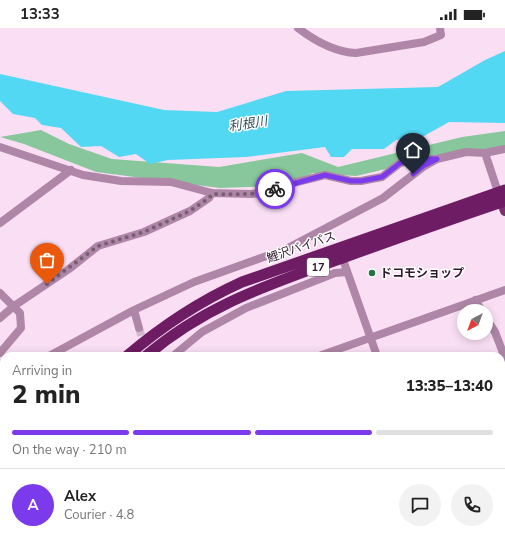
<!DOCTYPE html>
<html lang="en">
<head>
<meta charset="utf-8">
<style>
  body { margin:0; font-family:"Nunito Sans","Noto Sans JP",sans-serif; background:#f2f2f2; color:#222; height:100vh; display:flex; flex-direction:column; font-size:15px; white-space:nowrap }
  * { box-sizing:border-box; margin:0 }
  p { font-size:13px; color:#767676 }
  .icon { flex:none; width:22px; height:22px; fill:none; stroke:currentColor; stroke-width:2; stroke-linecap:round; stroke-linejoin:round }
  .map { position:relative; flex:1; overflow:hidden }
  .side { position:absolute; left:0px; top:324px; width:505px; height:196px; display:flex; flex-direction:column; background:#fff; border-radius:12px 12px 0 0; box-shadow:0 2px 10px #0003 }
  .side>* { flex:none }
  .needle { width:26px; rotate:221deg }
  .controls { position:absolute; left:457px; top:276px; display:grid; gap:8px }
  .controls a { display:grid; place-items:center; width:36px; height:36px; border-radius:50%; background:#fff; box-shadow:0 2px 10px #0003; font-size:20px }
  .pin { position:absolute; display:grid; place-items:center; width:34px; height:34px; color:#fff; margin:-41px -17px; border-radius:50% 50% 50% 0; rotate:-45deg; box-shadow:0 0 4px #0007 }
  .pin .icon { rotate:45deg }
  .courier { position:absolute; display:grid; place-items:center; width:40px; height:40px; margin:-20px; border:3px solid #7c3aed; border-radius:50%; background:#fff; color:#222; box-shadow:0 1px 5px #0007 }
  .head em { font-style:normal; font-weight:800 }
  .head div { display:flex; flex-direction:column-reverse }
  .head { display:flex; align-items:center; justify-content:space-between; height:68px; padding:0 12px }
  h1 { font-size:26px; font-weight:800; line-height:30px }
  .bar { display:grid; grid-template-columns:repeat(4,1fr); gap:6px 4px; align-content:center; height:48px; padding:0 12px }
  .bar i { height:5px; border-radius:3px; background:#e0e0e0 }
  .bar .selected { background:#7c3aed }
  .bar p { grid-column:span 4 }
  .line { display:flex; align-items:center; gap:10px; padding:0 12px; border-top:1px solid #e0e0e0 }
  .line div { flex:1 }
  .round { display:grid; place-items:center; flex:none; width:42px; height:42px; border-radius:21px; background:#f2f2f2 }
  .status { display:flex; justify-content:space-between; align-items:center; height:28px; padding:0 20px; background:#fff; direction:ltr }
  .status svg { height:11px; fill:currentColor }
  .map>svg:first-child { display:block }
</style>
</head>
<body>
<div class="status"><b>13:33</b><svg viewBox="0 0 49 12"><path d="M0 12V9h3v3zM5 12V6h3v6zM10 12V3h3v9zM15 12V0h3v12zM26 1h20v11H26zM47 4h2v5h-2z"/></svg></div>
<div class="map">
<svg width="505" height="520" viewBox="0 0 505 520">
  <rect width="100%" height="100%" fill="#fadff4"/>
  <path fill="#88c79b" d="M41 102 69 116 112 131 219 139 302 125 338 139 462 109 505 103V124L414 131 386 141 356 148 313 145 279 158 220 160 96 144 24 116 0 109Z
    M128 516H258C250 520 235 516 225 520H128Z"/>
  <path fill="#53d8f3" d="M505 23V95L449 94 424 108 396 112 384 121H352L344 129H331L325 119 246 129 168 132 150 136 136 126 119 129 101 118 81 119 61 100 42 97 35 90 13 86 0 73V46L164 82 217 84 286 63 438 59 485 32Z"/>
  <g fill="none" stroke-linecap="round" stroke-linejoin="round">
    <path stroke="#d2b7cc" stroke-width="8" stroke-dasharray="8 4" stroke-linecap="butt" d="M139 300 145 320"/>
    <path stroke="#af86a7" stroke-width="8" d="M298 0C315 13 334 24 356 25L424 14 441 7 440 0
      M0 119 83 147 121 153 171 154 212 165 251 166 268 164 293 155 325 147 351 153H361L382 149 400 135 418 131H436
      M485 125 498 164
      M0 195 71 142
      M341 226 377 328
      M0 265 20 285 21 300 0 325
      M475 272 482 283
      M134 282 139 300
      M0 290 14 278 69 241 98 218 144 204 190 183 209 170 212 165
      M486 290 495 304 505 330
      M49 328 134 282 194 254 286 221 383 170 423 139 437 131 466 124 485 125 505 121
      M173 328 202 304 246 280 335 245 347 244
      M319 328 505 262
      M0 350 4 349
      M501 370 505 368
      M501 397 505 393
      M0 408 4 419
      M501 501 505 499
      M335 520 339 516
      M450 520 460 516"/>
    <path stroke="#79316f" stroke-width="10" d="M499 166 505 183"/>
    <path stroke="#6e1c64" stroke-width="11" d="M127 328C162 298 200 273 242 254L505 162
      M146 328C207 276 271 256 345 229 398 210 452 191 505 173
      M9 520 10 516
      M19 520 21 516"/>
  </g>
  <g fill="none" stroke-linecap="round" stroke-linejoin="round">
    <path stroke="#775e72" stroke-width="4" stroke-dasharray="0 7.2" d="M47 256 98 218 144 204 190 183 209 170 212 166C233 166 255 168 275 161"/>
    <path stroke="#7c3aed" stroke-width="5" d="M275 161 325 147 351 153H361L382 149 400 135 418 131H437L423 138 413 146"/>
  </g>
  <circle fill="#237343" stroke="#fff" stroke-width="1.5" cx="372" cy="245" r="4"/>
  <g text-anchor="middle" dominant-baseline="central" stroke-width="3" stroke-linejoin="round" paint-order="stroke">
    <rect fill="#fff" stroke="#6e5d6b" stroke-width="1" x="307" y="230" width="22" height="18" rx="3"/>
    <g font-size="11" font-weight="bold" fill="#30182c">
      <text x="318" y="239">17</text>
    </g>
    <g font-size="12" fill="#30182c" stroke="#fff">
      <text transform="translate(301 219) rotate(-19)">鯉沢バイパス</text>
    </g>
    <g font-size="12" font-weight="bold" fill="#30182c" stroke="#fff" text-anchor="start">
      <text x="380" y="245">ドコモショップ</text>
    </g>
    <g font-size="13" font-style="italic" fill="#304d54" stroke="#fff">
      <text transform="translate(248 96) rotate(-9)">利根川</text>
    </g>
  </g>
</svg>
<div class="controls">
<a><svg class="needle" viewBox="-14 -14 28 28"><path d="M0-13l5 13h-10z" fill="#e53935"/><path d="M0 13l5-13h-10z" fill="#767676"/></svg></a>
</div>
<div class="pin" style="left:47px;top:256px;background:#ea580c"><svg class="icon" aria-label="bag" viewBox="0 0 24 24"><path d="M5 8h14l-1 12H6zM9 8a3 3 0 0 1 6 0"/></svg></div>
<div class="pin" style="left:413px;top:146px;background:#1f2937"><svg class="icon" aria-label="home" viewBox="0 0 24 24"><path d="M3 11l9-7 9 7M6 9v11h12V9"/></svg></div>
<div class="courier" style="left:275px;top:161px"><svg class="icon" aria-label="bike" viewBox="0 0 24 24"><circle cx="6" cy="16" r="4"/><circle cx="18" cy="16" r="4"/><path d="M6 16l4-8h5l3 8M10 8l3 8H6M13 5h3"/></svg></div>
<section class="side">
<div class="head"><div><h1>2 min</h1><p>Arriving in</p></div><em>13:35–13:40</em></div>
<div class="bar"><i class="selected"></i><i class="selected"></i><i class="selected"></i><i></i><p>On the way · 210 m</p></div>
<div class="line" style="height:72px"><b class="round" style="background:#7c3aed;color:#fff">A</b><div><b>Alex</b><p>Courier · 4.8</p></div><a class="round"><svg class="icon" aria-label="chat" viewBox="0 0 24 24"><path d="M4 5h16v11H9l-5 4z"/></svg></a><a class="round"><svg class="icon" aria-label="phone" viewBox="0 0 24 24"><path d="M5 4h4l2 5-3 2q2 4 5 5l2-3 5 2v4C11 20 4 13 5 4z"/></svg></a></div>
</section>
</div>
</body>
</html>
